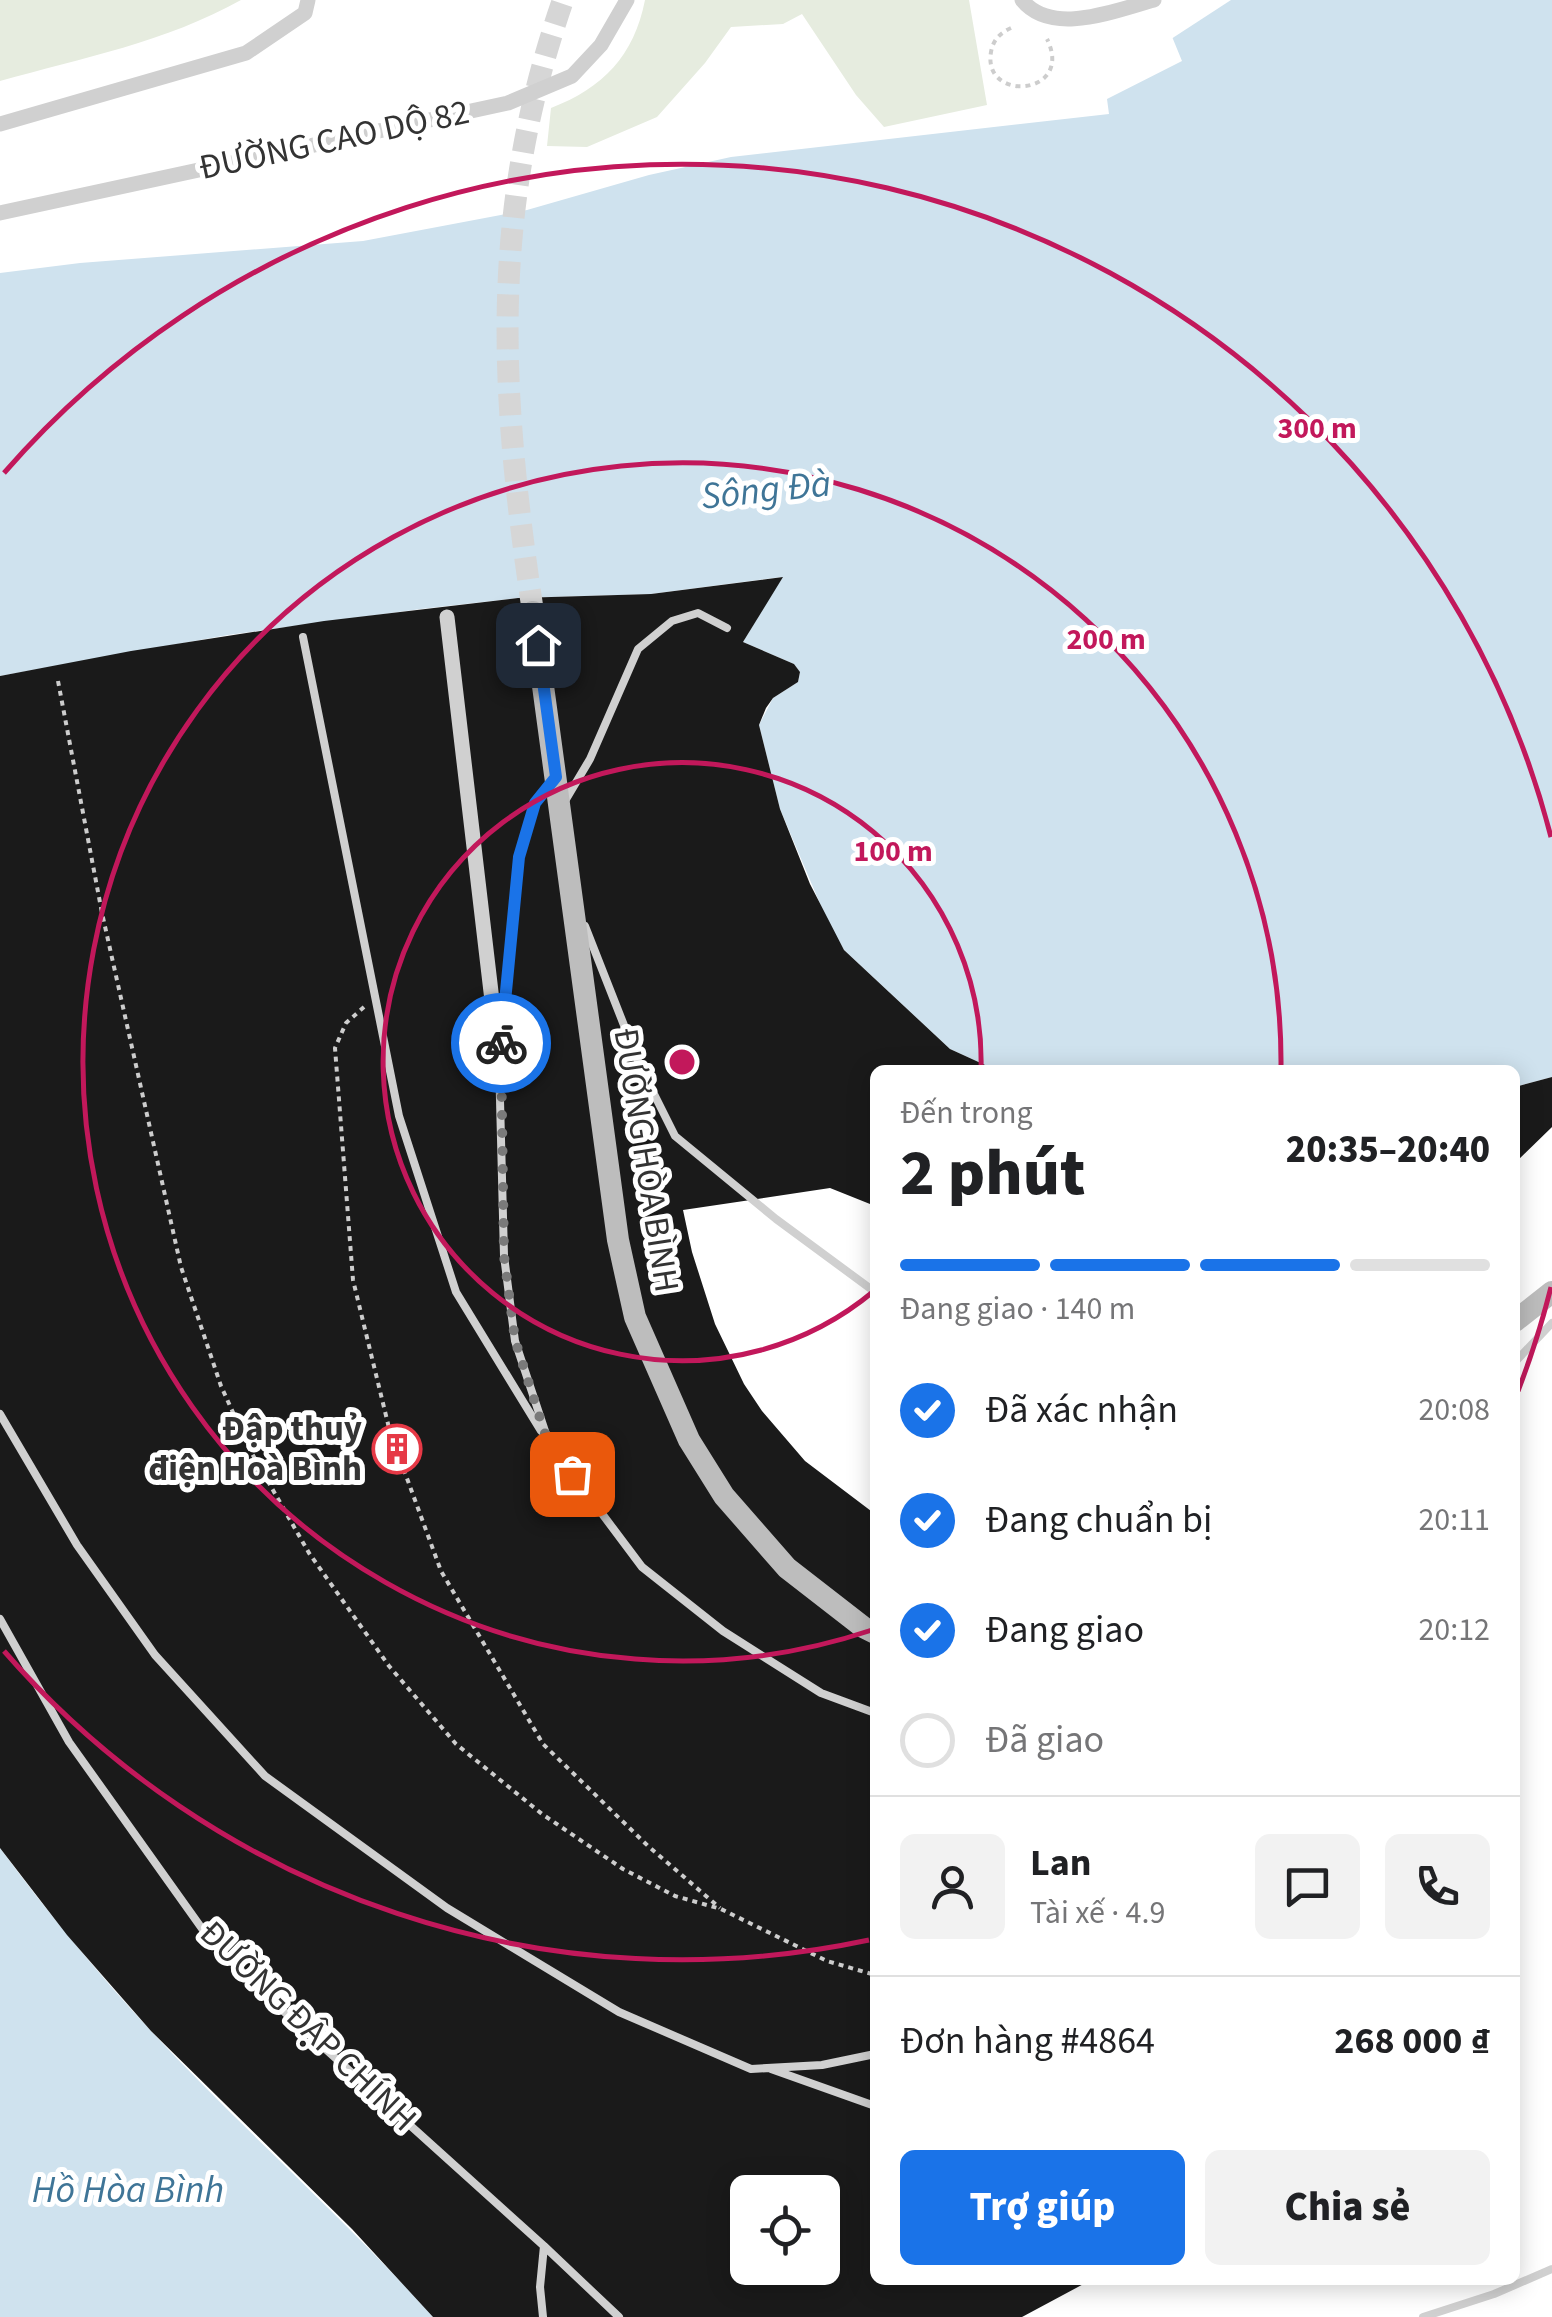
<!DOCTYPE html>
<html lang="vi">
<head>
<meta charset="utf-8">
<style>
  body { margin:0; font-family:"Source Sans 3",sans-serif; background:#f2f2f2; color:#202124; height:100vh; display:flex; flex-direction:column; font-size:38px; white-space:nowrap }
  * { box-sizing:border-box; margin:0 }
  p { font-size:32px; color:#757577 }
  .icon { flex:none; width:55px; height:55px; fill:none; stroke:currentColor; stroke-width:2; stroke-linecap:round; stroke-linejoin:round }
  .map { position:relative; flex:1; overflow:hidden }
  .panel { position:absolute; left:870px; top:1065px; width:650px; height:1220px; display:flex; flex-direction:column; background:#fff; border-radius:15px; box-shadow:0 5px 25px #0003 }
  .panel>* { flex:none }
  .buttons { position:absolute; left:730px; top:2175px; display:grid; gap:20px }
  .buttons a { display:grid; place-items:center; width:110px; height:110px; border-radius:15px; background:#fff; box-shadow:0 5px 25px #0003; font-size:50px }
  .pin { position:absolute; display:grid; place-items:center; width:85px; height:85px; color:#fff; margin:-42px; border-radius:20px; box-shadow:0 5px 15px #0006 }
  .courier { position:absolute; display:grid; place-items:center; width:100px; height:100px; margin:-50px; border:8px solid #1a73e8; border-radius:50%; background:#fff; color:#222; box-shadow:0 2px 12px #0007 }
  .summary em { font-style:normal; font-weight:800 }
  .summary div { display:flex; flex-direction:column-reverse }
  .summary { display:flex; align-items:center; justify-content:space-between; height:170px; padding:0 30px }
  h1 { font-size:65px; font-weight:800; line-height:75px }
  .bar { display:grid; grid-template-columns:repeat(4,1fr); gap:15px 10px; align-content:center; height:120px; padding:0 30px }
  .bar i { height:12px; border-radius:8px; background:#e0e0e0 }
  .bar .selected { background:#1a73e8 }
  .bar p { grid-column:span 4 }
  .line { display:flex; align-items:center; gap:25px; padding:0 30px; border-top:2px solid #e0e0e0 }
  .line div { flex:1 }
  .round { display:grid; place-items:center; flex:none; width:105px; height:105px; border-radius:15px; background:#f2f2f2 }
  ol { padding:0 30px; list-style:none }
  li { display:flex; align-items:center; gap:30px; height:110px }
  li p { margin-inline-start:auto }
  li .icon { padding:10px; border-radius:50%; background:#1a73e8; color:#fff; stroke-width:4 }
  li:last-child { color:#757577 }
  li i { width:55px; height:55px; border:5px solid #e0e0e0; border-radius:50% }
  .primary-button { display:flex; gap:20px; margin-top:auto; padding:20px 30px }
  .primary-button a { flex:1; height:115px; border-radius:15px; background:#1a73e8; color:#fff; font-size:40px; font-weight:800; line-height:115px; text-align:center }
  .primary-button a+a { background:#f2f2f2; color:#202124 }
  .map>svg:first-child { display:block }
</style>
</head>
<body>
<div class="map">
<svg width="1552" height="2317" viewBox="0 0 1552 2317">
  <rect width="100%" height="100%" fill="#fff"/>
  <path fill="#e6ecdf" d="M0 0H241C166 42 82 58 0 81Z
    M645 0H969L987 105 884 127 856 95 802 14 783 24 731 27 705 63 657 117 587 147 547 146 551 108C603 88 634 56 645 0Z"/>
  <path fill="#cfe2ee" d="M1157 0H1552V1077L1515 1087V1070H996L950 1049 844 950 826 918 780 809 759 725 773 698 798 682 800 672 794 664 743 642 782 577 651 594 518 598 421 609 228 635 0 676V273L80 263 363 241 527 210 649 175 731 157 1109 114 1107 99 1182 61Z
    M0 1848C62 1932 129 2011 203 2085 280 2163 360 2235 433 2317H0Z"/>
  <path fill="#fff" d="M1152 0H1231L1168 41Z"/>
  <path fill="#1a1a1a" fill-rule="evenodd" d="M783 577 743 642 794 664 800 672 798 682 773 698 766 708 759 725 780 809 810 884 844 950 950 1049 996 1070H875V1206L830 1188 683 1210 692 1252 715 1324 744 1384 762 1411 805 1461 875 1514V2280H1091L1022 2317H433L352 2229 151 2031 67 1935 0 1848V676L131 651 324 621 518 598 651 594ZM748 2192H822V2268H748Z
    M1552 1077V1127L1515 1163V1087Z"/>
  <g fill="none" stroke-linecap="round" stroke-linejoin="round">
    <path stroke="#d6d6d6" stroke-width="22" stroke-dasharray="22 11" stroke-linecap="butt" d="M533 612C500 392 489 214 563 0"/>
    <path stroke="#cdcdcd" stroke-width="4" stroke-dasharray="5 5" stroke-linecap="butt" d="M1011 28C1000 33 993 40 991 52 982 103 1075 96 1047 39
      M58 681 102 913 181 1267 221 1386 250 1450 309 1553 389 1666 456 1744 542 1814 623 1869 675 1896 721 1909 827 1961 875 1975
      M364 1007 346 1023 335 1048 353 1280 390 1432 441 1571 543 1744 648 1846 720 1908"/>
    <path stroke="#d0d0d0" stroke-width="8" d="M303 637 399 1116 456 1292 541 1431
      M565 801 590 759 638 649 672 621 698 613 727 628
      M585 926 640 1066 675 1136 776 1219 875 1292
      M502 1037 519 857 535 803 550 784
      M499 1061 504 1256 515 1341 549 1443 642 1567 723 1631 821 1693 875 1713
      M1515 1362 1552 1323
      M0 1414 77 1545 155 1655 265 1776 447 1908 619 2012 751 2069 822 2065 875 2054
      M0 1619 69 1742 208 1937 260 1990 544 2246 540 2287 543 2317
      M771 2069 875 2106
      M544 2246 619 2317
      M1423 2317 1494 2294 1552 2269"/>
    <path stroke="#d0d0d0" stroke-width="15" d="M1022 0C1052 37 1116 10 1154 0
      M0 124 246 53 305 13 308 0
      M0 213 508 103 572 76 601 45 627 0
      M447 617 499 1060"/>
    <path stroke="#bdbdbd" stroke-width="22" d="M533 612 618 1240 635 1317 689 1440 724 1496 787 1568 863 1627 875 1633
      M1515 1321 1552 1292"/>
  </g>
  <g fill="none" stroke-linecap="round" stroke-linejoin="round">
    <path stroke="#7a7a7a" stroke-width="10" stroke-dasharray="0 18" d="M501 1043 504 1256 515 1340 548 1443 572 1474"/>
    <path stroke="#1a73e8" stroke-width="12" d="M501 1043 519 857 535 803 556 777 538 645"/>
  </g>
  <g fill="none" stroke="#c2185b" stroke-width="5">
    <path d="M874 1291A299 299 0 1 1 981 1070"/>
    <path d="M872 1630A599 599 0 1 1 1281 1067"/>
    <path d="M1551 1287A898 898 0 0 1 1518 1391M869 1940A898 898 0 0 1 4 1651M4 473A898 898 0 0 1 1551 837"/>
  </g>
  <defs>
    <g id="building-ring" transform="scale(2.5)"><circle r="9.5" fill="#fff" stroke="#e63946" stroke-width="1.5"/><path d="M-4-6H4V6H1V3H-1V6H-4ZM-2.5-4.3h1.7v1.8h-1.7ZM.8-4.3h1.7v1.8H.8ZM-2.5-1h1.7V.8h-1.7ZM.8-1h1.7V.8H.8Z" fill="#e63946"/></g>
  </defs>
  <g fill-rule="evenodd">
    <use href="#building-ring" x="397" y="1449"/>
  </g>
  <g text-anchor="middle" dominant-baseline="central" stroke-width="10" stroke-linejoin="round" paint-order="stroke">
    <g font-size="35" fill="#333" stroke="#fff">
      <text transform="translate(334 140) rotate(-12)">ĐƯỜNG CAO DỘ 82</text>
      <text transform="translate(646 1160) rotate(81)">ĐƯỜNG HÒA BÌNH</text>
      <text transform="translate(308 2026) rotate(44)">ĐƯỜNG ĐẬP CHÍNH</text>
    </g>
    <g font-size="35" font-weight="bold" fill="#333" stroke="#fff" text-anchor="end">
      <text x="362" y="1429">Đập thuỷ<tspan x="362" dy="40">điện Hoà Bình</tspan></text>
    </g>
    <g font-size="38" font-style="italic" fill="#3f7597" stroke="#fff">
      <text transform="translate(766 490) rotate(-6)">Sông Đà</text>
      <text x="128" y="2190">Hồ Hòa Bình</text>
    </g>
  </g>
  <circle cx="682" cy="1062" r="15" fill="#c2185b" stroke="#fff" stroke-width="5"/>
  <g font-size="30" text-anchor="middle" font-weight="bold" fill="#c2185b" stroke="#fff" stroke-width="10" stroke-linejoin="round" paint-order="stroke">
    <text x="1317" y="438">300 m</text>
    <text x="1106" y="649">200 m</text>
    <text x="893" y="861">100 m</text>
  </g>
</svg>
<div class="buttons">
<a><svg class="icon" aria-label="locate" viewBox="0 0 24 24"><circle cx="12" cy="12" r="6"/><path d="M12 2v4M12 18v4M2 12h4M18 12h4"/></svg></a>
</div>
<div class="pin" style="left:572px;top:1474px;background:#ea580c"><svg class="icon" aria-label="bag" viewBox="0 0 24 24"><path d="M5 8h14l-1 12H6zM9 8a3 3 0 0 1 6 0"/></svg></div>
<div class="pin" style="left:538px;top:645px;background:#1f2937"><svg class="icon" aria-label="home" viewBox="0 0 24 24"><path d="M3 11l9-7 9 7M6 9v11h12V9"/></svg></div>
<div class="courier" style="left:501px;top:1043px"><svg class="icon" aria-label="bike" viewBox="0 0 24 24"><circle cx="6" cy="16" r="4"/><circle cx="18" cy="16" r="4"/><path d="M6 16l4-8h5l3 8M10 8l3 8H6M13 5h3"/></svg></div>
<section class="panel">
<div class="summary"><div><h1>2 phút</h1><p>Đến trong</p></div><em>20:35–20:40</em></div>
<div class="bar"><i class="selected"></i><i class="selected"></i><i class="selected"></i><i></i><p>Đang giao · 140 m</p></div>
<ol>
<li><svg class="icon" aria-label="check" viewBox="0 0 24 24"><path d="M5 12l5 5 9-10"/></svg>Đã xác nhận<p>20:08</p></li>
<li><svg class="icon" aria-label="check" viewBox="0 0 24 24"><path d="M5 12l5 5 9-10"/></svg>Đang chuẩn bị<p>20:11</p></li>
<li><svg class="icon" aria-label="check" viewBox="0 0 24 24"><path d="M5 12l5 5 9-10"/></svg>Đang giao<p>20:12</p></li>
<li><i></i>Đã giao</li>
</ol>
<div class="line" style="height:180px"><a class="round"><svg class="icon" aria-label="person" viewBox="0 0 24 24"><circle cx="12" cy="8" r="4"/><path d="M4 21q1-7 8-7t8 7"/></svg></a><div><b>Lan</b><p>Tài xế · 4.9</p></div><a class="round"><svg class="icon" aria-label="chat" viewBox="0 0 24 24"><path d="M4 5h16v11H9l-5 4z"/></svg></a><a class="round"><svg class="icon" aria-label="phone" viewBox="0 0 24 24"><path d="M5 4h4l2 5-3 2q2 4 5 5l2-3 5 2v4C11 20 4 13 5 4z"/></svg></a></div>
<div class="line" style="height:130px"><div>Đơn hàng #4864</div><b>268 000 ₫</b></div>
<div class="primary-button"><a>Trợ giúp</a><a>Chia sẻ</a></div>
</section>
</div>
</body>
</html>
